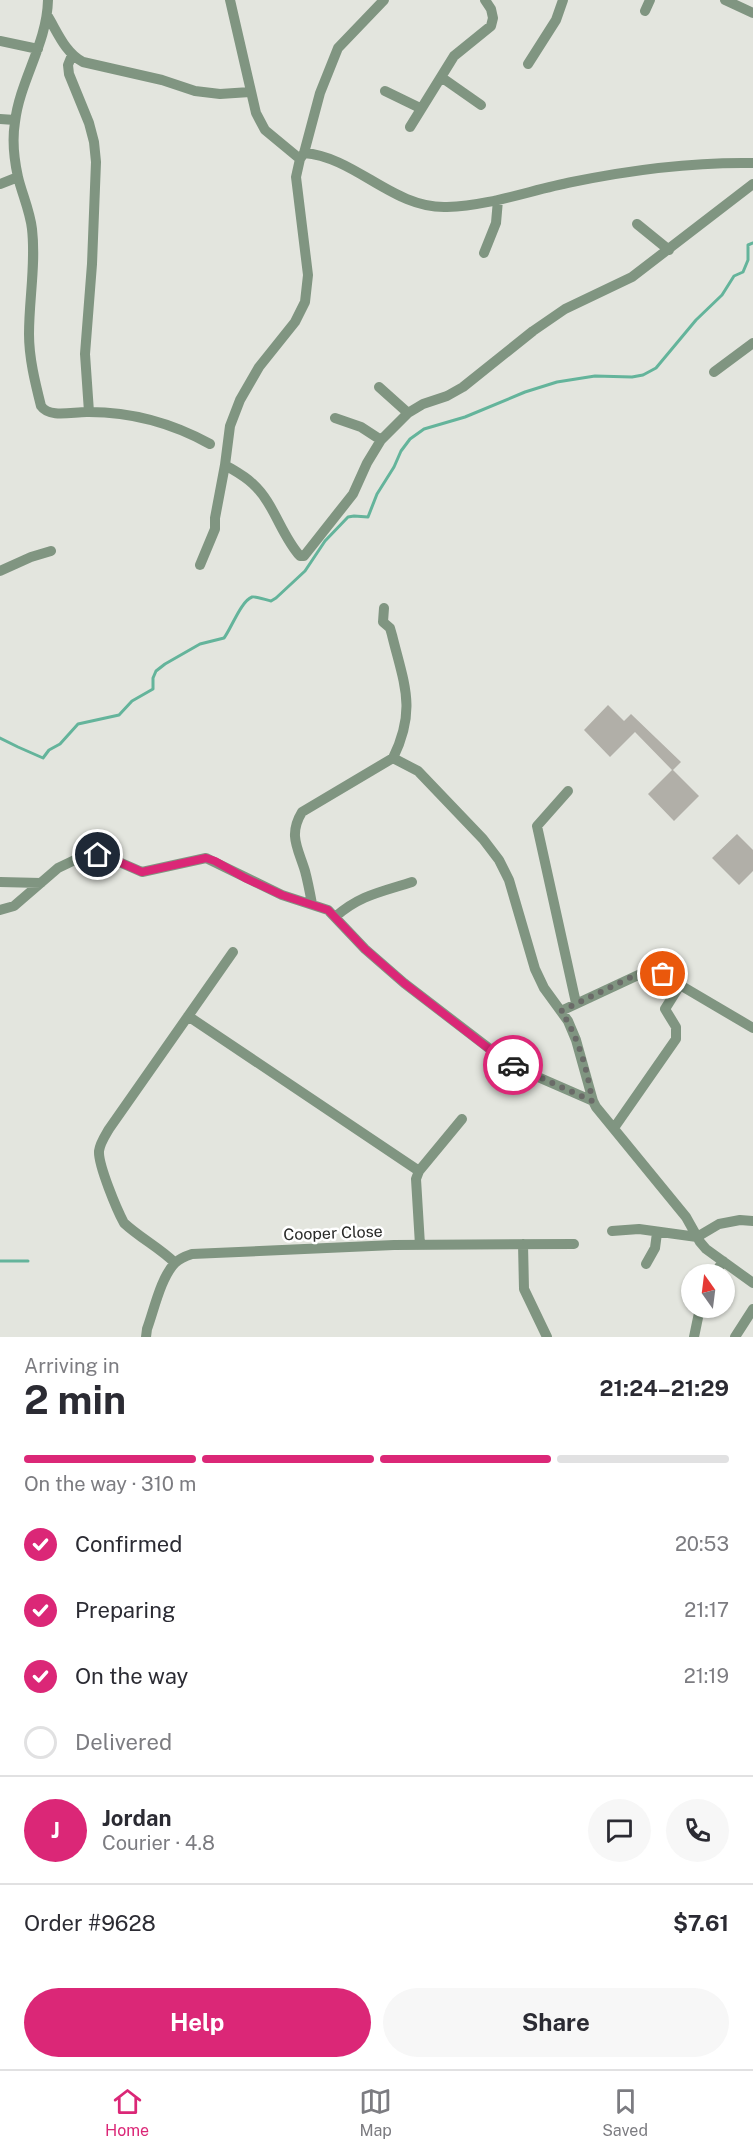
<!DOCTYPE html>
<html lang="en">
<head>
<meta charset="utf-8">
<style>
  body { margin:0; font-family:"Public Sans",sans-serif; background:#f7f7f7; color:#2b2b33; height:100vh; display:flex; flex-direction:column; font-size:22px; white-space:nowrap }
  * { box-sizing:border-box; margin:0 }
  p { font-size:20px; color:#7c7c81 }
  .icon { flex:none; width:33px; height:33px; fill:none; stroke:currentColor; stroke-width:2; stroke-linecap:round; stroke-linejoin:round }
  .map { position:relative; height:1337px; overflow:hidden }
  .sheet { display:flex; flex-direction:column; background:#fff; flex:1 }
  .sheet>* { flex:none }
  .needle { width:39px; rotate:346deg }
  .fabs { position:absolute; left:681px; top:1264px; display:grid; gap:12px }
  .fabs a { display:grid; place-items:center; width:54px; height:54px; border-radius:50%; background:#fff; box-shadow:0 2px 4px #0004; font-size:30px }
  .pin { position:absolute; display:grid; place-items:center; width:51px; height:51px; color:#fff; margin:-26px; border:3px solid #fff; border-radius:50%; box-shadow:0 2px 6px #0007 }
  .courier { position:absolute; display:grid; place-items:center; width:60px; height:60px; margin:-30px; border:4px solid #db2777; border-radius:50%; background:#fff; color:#222; box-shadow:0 2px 8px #0007 }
  .headline em { font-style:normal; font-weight:700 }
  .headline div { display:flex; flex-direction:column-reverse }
  .headline { display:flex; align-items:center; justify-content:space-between; height:102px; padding:0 24px }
  h1 { font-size:39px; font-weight:700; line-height:45px }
  .bar { display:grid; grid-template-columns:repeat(4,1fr); gap:9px 6px; align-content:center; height:72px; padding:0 24px }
  .bar i { height:8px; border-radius:4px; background:#e1e1e2 }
  .bar .current { background:#db2777 }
  .bar p { grid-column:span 4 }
  .line { display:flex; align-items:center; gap:15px; padding:0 24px; border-top:2px solid #e1e1e2 }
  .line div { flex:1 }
  .round { display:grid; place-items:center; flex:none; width:63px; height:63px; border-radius:32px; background:#f7f7f7 }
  ol { padding:0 24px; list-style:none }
  li { display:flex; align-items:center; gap:18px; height:66px }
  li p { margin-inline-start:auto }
  li .icon { padding:6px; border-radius:50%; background:#db2777; color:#fff; stroke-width:4 }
  li:last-child { color:#7c7c81 }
  li i { width:33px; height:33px; border:3px solid #e1e1e2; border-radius:50% }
  .button { display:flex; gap:12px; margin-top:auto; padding:12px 24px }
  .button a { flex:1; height:69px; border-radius:36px; background:#db2777; color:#fff; font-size:24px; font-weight:700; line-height:69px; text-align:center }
  .button a+a { background:#f7f7f7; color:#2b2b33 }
  .dock { display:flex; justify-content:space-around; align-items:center; height:84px; border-top:2px solid #e1e1e2; background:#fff; font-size:16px; color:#7c7c81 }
  .dock a { display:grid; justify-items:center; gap:3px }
  .dock .current { color:#db2777 }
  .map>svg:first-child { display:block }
</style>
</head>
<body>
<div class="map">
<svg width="753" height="1337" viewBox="0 0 753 1337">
  <rect width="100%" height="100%" fill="#e3e5de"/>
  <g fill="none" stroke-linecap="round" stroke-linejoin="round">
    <path stroke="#64b49b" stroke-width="3" d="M0 738 18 747 43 758 49 750 60 744 78 724 119 715 132 701 153 689V678L156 671 165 664 200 644 224 638C231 629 241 601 252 597 256 596 266 600 271 601L276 598 305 571 325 541 348 517 354 516 368 517 377 494 394 467 401 451 410 439 424 429 465 417 525 392 557 382 595 376 632 377 643 375 656 368 696 320 722 295 734 276 743 272 748 260V245L753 243
      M0 1261H28"/>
  </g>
  <path fill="#b1afa8" d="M608 705 624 721 631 714 681 762 673 770 699 796 674 821 648 794 672 770 635 732 610 757 584 730Z
    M737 834 753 850V871L739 885 712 858Z"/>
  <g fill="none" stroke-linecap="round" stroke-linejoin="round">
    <path stroke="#809581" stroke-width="10" d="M48 0C47 44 20 80 15 122 12 140 14 159 18 177 22 194 30 211 32 229 36 264 29 299 29 334 29 358 35 382 41 406 50 419 75 411 89 412 132 412 172 423 210 444
      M230 0 256 113 265 130 300 159
      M725 0 753 13
      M645 11 650 0
      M47 15C57 31 65 53 83 62L162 80 195 91 220 94 250 92
      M0 41 38 49
      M72 55 68 65 69 74 89 123 94 142 96 162 92 264 85 354 89 412
      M528 64 556 20 563 0
      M441 77 481 105
      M385 91 420 108
      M0 119 15 120
      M410 127 454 56 491 26 493 18 491 9 485 0
      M304 153 320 93 338 48 384 0
      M0 184 18 177
      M637 224 669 250
      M484 253 496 223 498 200
      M714 372 753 343
      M379 387 408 413
      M335 418 361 427 381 440
      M225 465C235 471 245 476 253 484 274 503 281 535 300 556H304L353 494 367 463 381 440 408 413 423 404 447 396 463 387 533 331 565 309 632 277 753 184
      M200 565 215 529V518L225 465 230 426 240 400 259 367 295 322 305 302 308 275 296 177 300 159 304 153C356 157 393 209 447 207 489 206 531 190 572 182 630 170 693 162 753 163
      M0 571 31 557 51 551
      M384 608 383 622 390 628 392 635C404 684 417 709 393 758
      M568 791 537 826 576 1003
      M0 882 41 883
      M312 904C310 893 308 882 305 871 298 848 288 835 302 812L393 758 418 771 483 839 499 860 509 880 535 969 544 988 568 1021 576 1040 593 1101 596 1107 686 1217 700 1242 706 1249 753 1283
      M0 910 14 906 58 868 81 857 98 855 110 858 142 872 206 858 282 895 328 910 365 949 404 983 503 1059 531 1074 593 1101
      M335 917C360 895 381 892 412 882
      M680 985 753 1028
      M561 1011 649 970 663 974 680 985 665 1009 676 1027V1039L614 1128
      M188 1016 419 1171
      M612 1231 639 1229 697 1237 719 1224 740 1220 753 1221
      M523 1244 524 1289 547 1337
      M420 1245 416 1179 419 1171 462 1119
      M175 1263C160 1248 140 1238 124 1223 117 1210 98 1165 99 1151 100 1143 105 1136 109 1129L233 952
      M646 1264 655 1248 657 1233
      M714 1275 723 1261
      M146 1337 147 1329C154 1310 161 1277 175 1263 180 1258 186 1256 192 1254L394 1245 574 1244
      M694 1337 700 1308
      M735 1337 753 1309"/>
  </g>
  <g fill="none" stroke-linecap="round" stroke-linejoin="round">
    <path stroke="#6a6b68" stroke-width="6" stroke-dasharray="0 10.8" d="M513 1065 592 1101C588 1071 578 1036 561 1011L642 972 653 970 663 974"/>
    <path stroke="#db2777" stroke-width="8" d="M98 855 110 858 142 872 206 858 215 861 245 878 282 895 328 910 365 949 404 983 502 1059 513 1065"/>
  </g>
  <g text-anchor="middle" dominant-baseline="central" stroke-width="5" stroke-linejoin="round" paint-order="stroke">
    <g font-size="16" fill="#292a28" stroke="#fff">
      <text transform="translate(333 1233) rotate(-2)">Cooper Close</text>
    </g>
  </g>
</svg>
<div class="fabs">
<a><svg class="needle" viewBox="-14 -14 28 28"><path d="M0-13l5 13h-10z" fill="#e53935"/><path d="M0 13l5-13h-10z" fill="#7c7c81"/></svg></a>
</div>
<div class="pin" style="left:663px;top:974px;background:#ea580c"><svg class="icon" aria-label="bag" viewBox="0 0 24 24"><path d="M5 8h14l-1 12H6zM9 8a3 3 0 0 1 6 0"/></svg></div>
<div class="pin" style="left:98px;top:855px;background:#1f2937"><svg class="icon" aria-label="home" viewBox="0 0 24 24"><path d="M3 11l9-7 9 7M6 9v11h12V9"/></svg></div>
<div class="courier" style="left:513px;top:1065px"><svg class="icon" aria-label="car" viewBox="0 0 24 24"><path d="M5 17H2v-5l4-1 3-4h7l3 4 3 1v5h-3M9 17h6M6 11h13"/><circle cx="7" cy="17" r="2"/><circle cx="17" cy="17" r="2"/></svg></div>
</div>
<section class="sheet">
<div class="headline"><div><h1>2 min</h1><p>Arriving in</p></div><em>21:24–21:29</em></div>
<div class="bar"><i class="current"></i><i class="current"></i><i class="current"></i><i></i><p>On the way · 310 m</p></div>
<ol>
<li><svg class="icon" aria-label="check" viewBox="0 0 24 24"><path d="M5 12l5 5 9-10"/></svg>Confirmed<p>20:53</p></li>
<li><svg class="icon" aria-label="check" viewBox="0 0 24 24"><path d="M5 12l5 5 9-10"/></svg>Preparing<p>21:17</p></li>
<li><svg class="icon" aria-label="check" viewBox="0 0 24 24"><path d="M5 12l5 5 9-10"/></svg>On the way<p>21:19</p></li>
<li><i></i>Delivered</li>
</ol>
<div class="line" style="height:108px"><b class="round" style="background:#db2777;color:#fff">J</b><div><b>Jordan</b><p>Courier · 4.8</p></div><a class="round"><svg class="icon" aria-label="chat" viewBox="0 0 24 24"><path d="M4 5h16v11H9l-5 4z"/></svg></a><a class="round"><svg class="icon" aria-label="phone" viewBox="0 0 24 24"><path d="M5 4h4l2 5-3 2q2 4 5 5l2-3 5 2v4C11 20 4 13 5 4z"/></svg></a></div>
<div class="line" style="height:78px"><div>Order #9628</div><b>$7.61</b></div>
<div class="button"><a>Help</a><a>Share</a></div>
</section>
<nav class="dock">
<a class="current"><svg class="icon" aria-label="home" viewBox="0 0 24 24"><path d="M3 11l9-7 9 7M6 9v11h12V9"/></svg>Home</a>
<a><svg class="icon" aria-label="map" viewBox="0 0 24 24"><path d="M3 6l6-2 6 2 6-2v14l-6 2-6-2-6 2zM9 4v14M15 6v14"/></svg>Map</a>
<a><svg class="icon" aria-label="saved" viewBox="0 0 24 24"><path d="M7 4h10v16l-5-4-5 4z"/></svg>Saved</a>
</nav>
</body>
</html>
